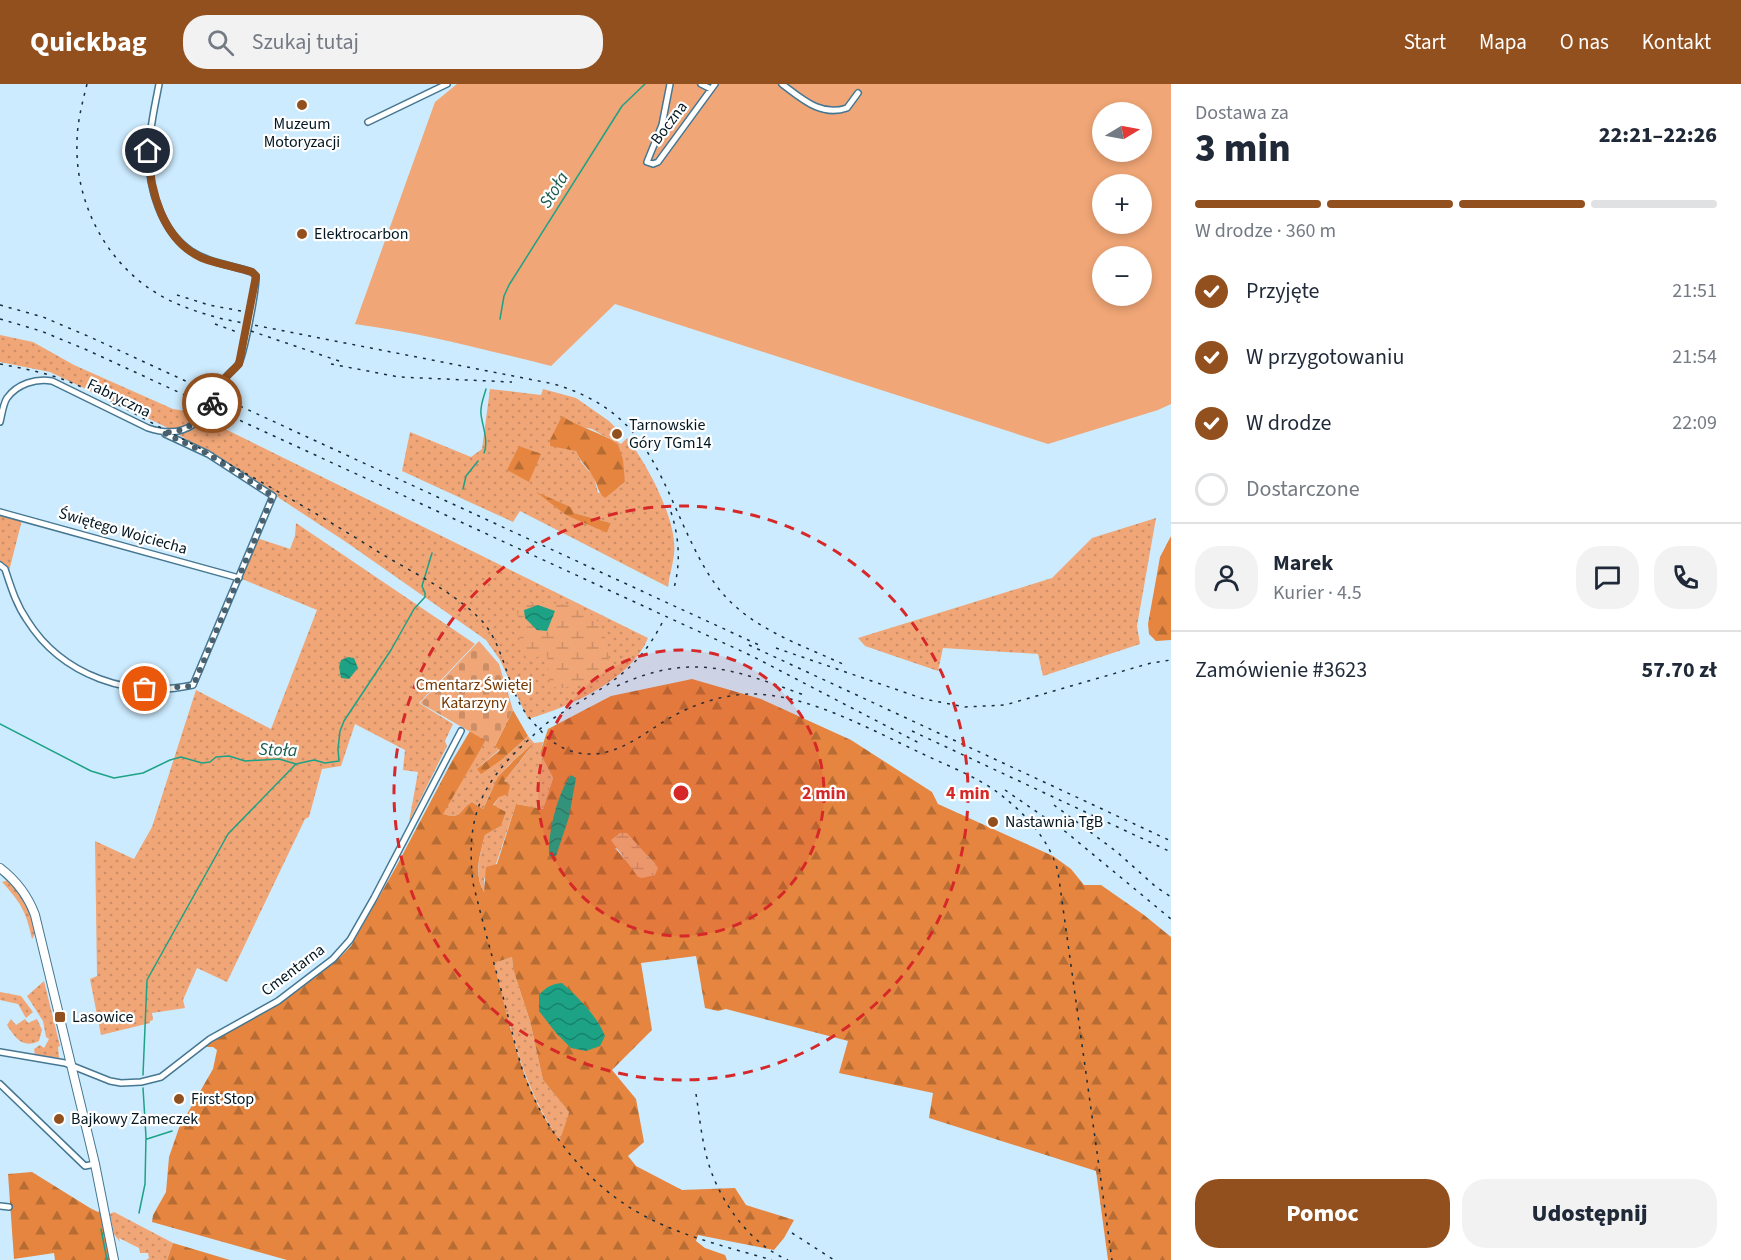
<!DOCTYPE html>
<html lang="pl">
<head>
<meta charset="utf-8">
<style>
  body { margin:0; font-family:"Source Sans 3",sans-serif; background:#f2f2f3; color:#1f2937; height:100vh; display:flex; flex-direction:column; font-size:22px; white-space:nowrap }
  * { box-sizing:border-box; margin:0 }
  p { font-size:20px; color:#747a83 }
  .icon { flex:none; width:33px; height:33px; fill:none; stroke:currentColor; stroke-width:2; stroke-linecap:round; stroke-linejoin:round }
  .map { position:relative; flex:1; overflow:hidden }
  .details { display:flex; flex-direction:column; background:#fff; width:570px }
  .details>* { flex:none }
  .needle { width:39px; rotate:80deg }
  .tools { position:absolute; left:1092px; top:18px; display:grid; gap:12px }
  .tools a { display:grid; place-items:center; width:60px; height:60px; border-radius:50%; background:#fff; box-shadow:0 3px 9px #0003; font-size:30px }
  .pin { position:absolute; display:grid; place-items:center; width:51px; height:51px; color:#fff; margin:-26px; border:3px solid #fff; border-radius:50%; box-shadow:0 2px 6px #0007 }
  .courier { position:absolute; display:grid; place-items:center; width:60px; height:60px; margin:-30px; border:4px solid #92501e; border-radius:50%; background:#fff; color:#222; box-shadow:0 2px 8px #0007 }
  .head em { font-style:normal; font-weight:800 }
  .head div { display:flex; flex-direction:column-reverse }
  .head { display:flex; align-items:center; justify-content:space-between; height:102px; padding:0 24px }
  h1 { font-size:39px; font-weight:800; line-height:45px }
  .bar { display:grid; grid-template-columns:repeat(4,1fr); gap:9px 6px; align-content:center; height:72px; padding:0 24px }
  .bar i { height:8px; border-radius:4px; background:#e0e1e3 }
  .bar .on { background:#92501e }
  .bar p { grid-column:span 4 }
  .line { display:flex; align-items:center; gap:15px; padding:0 24px; border-top:2px solid #e0e1e3 }
  .line div { flex:1 }
  .round { display:grid; place-items:center; flex:none; width:63px; height:63px; border-radius:24px; background:#f2f2f3 }
  ol { padding:0 24px; list-style:none }
  li { display:flex; align-items:center; gap:18px; height:66px }
  li p { margin-inline-start:auto }
  li .icon { padding:6px; border-radius:50%; background:#92501e; color:#fff; stroke-width:4 }
  li:last-child { color:#747a83 }
  li i { width:33px; height:33px; border:3px solid #e0e1e3; border-radius:50% }
  .action { display:flex; gap:12px; margin-top:auto; padding:12px 24px }
  .action a { flex:1; height:69px; border-radius:24px; background:#92501e; color:#fff; font-size:24px; font-weight:800; line-height:69px; text-align:center }
  .action a+a { background:#f2f2f3; color:#1f2937 }
  header { display:flex; align-items:center; gap:36px; box-sizing:border-box; height:84px; padding:0 30px; background:#92501e; color:#fff }
  header strong { font-size:28px }
  nav { display:flex; gap:33px; margin-inline-start:auto; font-size:21px }
  .search { width:420px; height:54px; background:#f2f2f3; display:flex; align-items:center; gap:15px; box-sizing:border-box; padding:0 21px; border-radius:24px; color:#747a83; font-size:22px }
  main { display:flex; flex:1; min-height:0 }
  .map>svg:first-child { display:block }
</style>
</head>
<body>
<header>
<strong>Quickbag</strong>
<div class="search"><svg class="icon" aria-label="search" viewBox="0 0 24 24"><circle cx="10" cy="10" r="6"/><path d="M15 15l6 6"/></svg>Szukaj tutaj</div>
<nav><a>Start</a><a>Mapa</a><a>O nas</a><a>Kontakt</a></nav>
</header>
<main>
<div class="map">
<svg width="1171" height="1176" viewBox="0 0 1171 1176">
  <defs>
    <pattern id="grass-dots" width="8" height="8" patternUnits="userSpaceOnUse" patternTransform="scale(1.5)"><rect width="8" height="8" fill="#f0a676"/><path d="M2 2h.1M6 6h.1" fill="none" stroke="#cc8e66" stroke-width="1.8" stroke-linecap="round"/></pattern>
    <pattern id="forest-firs" width="22" height="20" patternUnits="userSpaceOnUse" patternTransform="scale(1.5)"><rect width="22" height="20" fill="#e5853f"/><path d="M5 1l3.5 6h-7zM16 11l3.5 6h-7z" fill="#b76c34"/></pattern>
    <pattern id="wetland-marsh" width="20" height="14" patternUnits="userSpaceOnUse" patternTransform="scale(1.5)"><rect width="20" height="14" fill="#f0a676"/><path d="M1 5h8M5 5V1M11 12h8M15 12V8" fill="none" stroke="#cc8e66"/></pattern>
    <pattern id="cemetery-stones" width="16" height="16" patternUnits="userSpaceOnUse" patternTransform="scale(1.5)"><rect width="16" height="16" fill="#f0a676"/><path d="M2 7V4a2 2 0 0 1 4 0v3zM10 15v-3a2 2 0 0 1 4 0v3z" fill="#cc8e66"/></pattern>
    <pattern id="water-waves" width="16" height="10" patternUnits="userSpaceOnUse" patternTransform="scale(1.5)"><rect width="16" height="10" fill="#1da286"/><path d="M0 5q4-4 8 0t8 0" fill="none" stroke="#17836d"/></pattern>
  </defs>
  <rect width="100%" height="100%" fill="#ccebfe"/>
  <path fill="url(#grass-dots)" fill-rule="evenodd" d="M0 251 33 258 74 281 173 325 191 328 648 554C631 596 569 623 528 635L500 576 486 556 346 458 223 377 164 342 50 288 0 278Z
    M490 305 541 311 543 305 576 314 609 337 615 343 609 351 621 360 627 354C647 380 678 437 674 470 673 481 669 492 668 503L520 427 513 438 402 387 410 348 471 373 482 365ZM580 343 592 345 618 360 625 398 619 403 598 409 594 393 581 378 576 367ZM539 410 571 423 574 429 611 439 607 449 566 430Z
    M0 431 22 436 9 487 0 477Z
    M1156 434 1137 542 1140 560 1043 592 1038 570 943 564 938 587 865 562 858 554 1052 494 1092 454Z
    M296 439 475 560 419 619 453 640 445 657 447 662 409 738 418 688 403 686 405 666 355 640 341 682 322 685 309 733 305 735 227 898 197 884 183 916 185 924 152 929 153 936 150 937V939L101 951 90 895 97 892 95 757 134 775 152 743 196 606 271 645 317 526 242 495 257 454 290 465 295 452Z
    M528 652 534 659 543 658 540 669 553 694 543 725 516 720 496 780 484 795 485 809C473 790 480 772 485 751L501 742 506 728 493 722 499 713 504 697 532 662C504 680 496 696 483 725L472 718C458 726 463 736 442 730L486 656 500 665 477 685 504 674Z
    M9 796C19 806 36 831 36 846 36 849 34 852 32 855 26 827 21 819 2 798Z
    M512 873 513 885 530 937 543 996 569 1028 560 1057C521 1000 511 945 494 879Z
    M44 897 60 962 58 963 59 974 35 971 34 965 40 961 44 964 49 955 46 953 43 937 27 912Z
    M0 908 21 912 33 928 26 934 18 920 0 916Z
    M11 935 16 941 25 935 28 939 37 935 42 946 39 957C23 965 15 954 7 941Z
    M114 1128 173 1159 167 1176H146L149 1174 148 1169H140L139 1164 119 1154 120 1158 114 1150 110 1130Z"/>
  <path fill="url(#forest-firs)" fill-rule="evenodd" d="M562 332C580 344 600 348 618 360L623 376 625 398 605 414C596 406 599 402 593 393 588 383 580 378 576 367L550 362V356Z
    M519 362 541 370 529 398 507 386Z
    M536 408 571 423 574 429 611 439 607 449 566 431Z
    M1171 452V556L1156 557 1149 550 1148 540 1160 473Z
    M692 595 761 615 851 656 932 708 938 720 1053 772 1071 785 1084 801H1101L1144 831 1171 853V1176H1108L1096 1087 929 1034 933 1009 839 989 848 957 726 925 718 927 705 924 696 872 641 879 652 946 612 986 636 1015 644 1058 628 1072 636 1082 682 1106 735 1104 746 1121 794 1136 784 1154 774 1166 698 1151 696 1157 705 1164 725 1171 727 1176H287L152 1138 153 1131 166 1108 169 1073 179 1044 213 985 217 966 213 963H205L207 960 279 919 337 876 351 862 396 783 452 677 470 647 486 656 443 730C463 736 458 726 472 718L483 725 498 693 514 676 534 659 504 697 510 701 508 710 499 713 493 721 506 728 501 742 485 751C480 771 473 789 484 808L486 783 497 780 516 720 543 725 553 694 540 669 548 645 611 612ZM615 764 648 772 655 780V791L649 792 629 780ZM512 873 513 885 530 937 543 996 569 1028 560 1056C521 1006 510 940 494 879Z
    M513 626 528 652 504 674 481 690 477 685 500 666 495 662Z
    M32 1088 90 1124 98 1128 100 1127 110 1176H55L54 1169 14 1175 8 1090Z
    M173 1159 230 1176H167Z"/>
  <path fill="url(#wetland-marsh)" d="M539 518C549 520 559 519 567 521 605 530 605 548 610 582L600 594 564 604 550 603 547 570 527 576 519 557 521 544 515 520Z
    M620 749H627L655 780 658 784 655 791 642 794 638 793 611 756Z"/>
  <path fill="url(#cemetery-stones)" d="M479 557 499 580 513 626 495 662 420 619Z"/>
  <path fill="#f0a676" fill-rule="evenodd" d="M457 0H1171V320L1158 326 1048 360 615 220 551 282C486 266 422 249 355 240L435 18ZM1102 28H1142V68H1102ZM1102 100H1142V140H1102ZM1102 172H1142V212H1102Z"/>
  <path fill="url(#water-waves)" d="M538 521 555 527 547 547 537 546 525 534 524 526Z
    M348 573 354 574 358 584 349 595 341 594 339 583 341 576Z
    M571 691 576 694 569 733 556 772H549C548 749 557 710 571 691Z
    M562 899C578 913 597 932 605 952L600 962 586 967 571 964 556 949 539 927V911C546 903 551 900 562 899Z"/>
  <g fill="none" stroke-linecap="round" stroke-linejoin="round">
    <path stroke="#1da286" stroke-width="1.5" d="M500 235 504 212 509 201 622 22 645 0
      M484 369C489 357 482 341 481 330 480 321 484 313 486 305
      M463 405 466 392 478 377
      M0 640 91 687 114 694 143 689 170 676 181 673 202 679 210 678 216 673 229 672 245 677 279 675 296 680 314 676 325 679 339 677 338 665 340 647 344 637 391 566 414 525 425 513V509L422 502 432 469
      M143 991 147 896 228 750 295 681
      M147 1055 172 1047
      M139 1129 145 1100 146 1053 143 1004
      M101 1145 107 1176"/>
    <g stroke="#467792" stroke-width="8">
      <path id="street" d="M670 0 662 41 647 78 653 80 658 78 715 0
        M701 0 711 5
        M782 0C802 15 821 33 847 24L858 9
        M368 38 447 0
        M0 338C2 330 3 320 7 314 17 300 36 294 52 297L148 344C193 359 206 329 224 296 228 289 236 285 239 279 245 265 256 207 256 192L252 188C232 181 209 179 191 167 161 147 148 103 149 69 149 46 155 22 159 0
        M0 428 239 494
        M0 481 5 485C11 503 16 520 27 536 62 592 130 615 193 601L273 412 208 370 165 350
        M0 968 65 979 110 997 121 999 141 998 161 993 210 955 278 917 333 875 350 856 374 814 461 647
        M0 1000 85 1082 95 1080
        M0 1122 9 1123"/>
    </g>
    <g stroke="#467792" stroke-width="10">
      <path id="secondary" d="M0 784C17 797 28 812 35 831L95 1080 114 1176"/>
    </g>
    <use href="#street" stroke="#fff" stroke-width="5"/>
    <use href="#secondary" stroke="#fff" stroke-width="8"/>
    <path stroke="#192e3a" stroke-width="1.5" stroke-dasharray="3 6" stroke-linecap="butt" d="M87 0C82 20 77 39 77 59 75 119 106 179 158 210 178 222 200 229 223 235L554 300C636 325 653 373 685 445 696 468 707 492 724 511 755 546 804 562 845 581
      M177 211 209 221 241 227
      M0 221 43 233 90 253 759 561
      M0 235 41 247 87 266 752 572 921 660
      M215 240 237 248
      M251 247 342 278
      M0 280C21 284 42 288 62 295 100 309 136 331 171 349 242 386 310 425 377 467 411 488 451 506 479 534 500 554 505 589 517 614 522 626 531 636 539 645 548 655 558 663 571 667 612 680 642 649 675 631 694 621 714 614 736 611 796 603 869 645 923 670 948 682 975 692 997 708 1024 728 1050 756 1058 788L1112 1176
      M331 280 399 293 512 298
      M671 428C679 453 681 478 674 504
      M662 539C635 592 600 604 554 634 543 641 533 652 523 661 478 703 466 738 473 799 482 836 492 872 502 909 509 935 515 962 523 988 543 1045 586 1099 639 1129 680 1152 727 1163 772 1176
      M749 561 1171 757
      M776 564 924 615 965 623 1005 621 1151 579 1171 576
      M617 602C690 568 733 585 804 611
      M912 647 1171 768
      M1005 706 1066 748 1171 835
      M1054 721 1117 768 1156 803 1171 813
      M696 1010C700 1035 702 1062 711 1087 724 1123 752 1161 788 1176
      M792 1149 834 1176"/>
  </g>
  <g fill="none" stroke-linecap="round" stroke-linejoin="round">
    <path stroke="#49616f" stroke-width="6" stroke-dasharray="0 10.8" d="M145 605 191 602 194 600 273 412 208 370 162 348C183 350 202 337 212 319"/>
    <path stroke="#92501e" stroke-width="8" d="M148 67C150 106 162 156 202 174 218 180 236 183 252 188L256 192 239 280 225 294 212 319"/>
  </g>
  <circle cx="681" cy="709" r="143" fill="#d62828" fill-opacity=".12"/>
  <g fill="none" stroke="#d62828" stroke-width="3" stroke-dasharray="10 8">
    <circle cx="681" cy="709" r="143"/>
    <circle cx="681" cy="709" r="287"/>
  </g>
  <g fill="#92501e" stroke="#fff" stroke-width="2">
    <circle cx="302" cy="21" r="6"/>
    <circle cx="302" cy="150" r="6"/>
    <circle cx="617" cy="350" r="6"/>
    <circle cx="993" cy="738" r="6"/>
    <rect x="54" y="927" width="12" height="12" rx="3"/>
    <circle cx="179" cy="1015" r="6"/>
    <circle cx="59" cy="1035" r="6"/>
  </g>
  <g text-anchor="middle" dominant-baseline="central" stroke-width="4.5" stroke-linejoin="round" paint-order="stroke">
    <g font-size="16" fill="#031722" stroke="#fff">
      <text transform="translate(669 39) rotate(-53)">Boczna</text>
      <text transform="translate(119 314) rotate(26)">Fabryczna</text>
      <text transform="translate(123 447) rotate(16)">Świętego Wojciecha</text>
      <text transform="translate(293 886) rotate(-37)">Cmentarna</text>
    </g>
    <g font-size="16" fill="#031722" stroke="#fff" text-anchor="start">
      <text x="302" y="40" text-anchor="middle">Muzeum<tspan x="302" dy="18">Motoryzacji</tspan></text>
      <text x="314" y="150">Elektrocarbon</text>
      <text x="629" y="341">Tarnowskie<tspan x="629" dy="18">Góry TGm14</tspan></text>
      <text x="1005" y="738">Nastawnia TgB</text>
      <text x="72" y="933">Lasowice</text>
      <text x="191" y="1015">First Stop</text>
      <text x="71" y="1035">Bajkowy Zameczek</text>
    </g>
    <g font-size="16" fill="#743700" stroke="#fff">
      <text x="474" y="601">Cmentarz Świętej<tspan x="474" dy="18">Katarzyny</tspan></text>
    </g>
    <g font-size="18" font-style="italic" fill="#1c5d4d" stroke="#fff">
      <text transform="translate(554 106) rotate(-58)">Stoła</text>
      <text transform="translate(278 666) rotate(2)">Stoła</text>
    </g>
  </g>
  <circle cx="681" cy="709" r="9" fill="#d62828" stroke="#fff" stroke-width="3"/>
  <g font-size="18" text-anchor="middle" font-weight="bold" fill="#d62828" stroke="#fff" stroke-width="4.5" stroke-linejoin="round" paint-order="stroke">
    <text x="824" y="715">2 min</text>
    <text x="968" y="715">4 min</text>
  </g>
</svg>
<div class="tools">
<a><svg class="needle" viewBox="-14 -14 28 28"><path d="M0-13l5 13h-10z" fill="#e53935"/><path d="M0 13l5-13h-10z" fill="#747a83"/></svg></a>
<a>+</a>
<a>−</a>
</div>
<div class="pin" style="left:145px;top:605px;background:#ea580c"><svg class="icon" aria-label="bag" viewBox="0 0 24 24"><path d="M5 8h14l-1 12H6zM9 8a3 3 0 0 1 6 0"/></svg></div>
<div class="pin" style="left:148px;top:67px;background:#1f2937"><svg class="icon" aria-label="home" viewBox="0 0 24 24"><path d="M3 11l9-7 9 7M6 9v11h12V9"/></svg></div>
<div class="courier" style="left:212px;top:319px"><svg class="icon" aria-label="bike" viewBox="0 0 24 24"><circle cx="6" cy="16" r="4"/><circle cx="18" cy="16" r="4"/><path d="M6 16l4-8h5l3 8M10 8l3 8H6M13 5h3"/></svg></div>
</div>
<section class="details">
<div class="head"><div><h1>3 min</h1><p>Dostawa za</p></div><em>22:21–22:26</em></div>
<div class="bar"><i class="on"></i><i class="on"></i><i class="on"></i><i></i><p>W drodze · 360 m</p></div>
<ol>
<li><svg class="icon" aria-label="check" viewBox="0 0 24 24"><path d="M5 12l5 5 9-10"/></svg>Przyjęte<p>21:51</p></li>
<li><svg class="icon" aria-label="check" viewBox="0 0 24 24"><path d="M5 12l5 5 9-10"/></svg>W przygotowaniu<p>21:54</p></li>
<li><svg class="icon" aria-label="check" viewBox="0 0 24 24"><path d="M5 12l5 5 9-10"/></svg>W drodze<p>22:09</p></li>
<li><i></i>Dostarczone</li>
</ol>
<div class="line" style="height:108px"><a class="round"><svg class="icon" aria-label="person" viewBox="0 0 24 24"><circle cx="12" cy="8" r="4"/><path d="M4 21q1-7 8-7t8 7"/></svg></a><div><b>Marek</b><p>Kurier · 4.5</p></div><a class="round"><svg class="icon" aria-label="chat" viewBox="0 0 24 24"><path d="M4 5h16v11H9l-5 4z"/></svg></a><a class="round"><svg class="icon" aria-label="phone" viewBox="0 0 24 24"><path d="M5 4h4l2 5-3 2q2 4 5 5l2-3 5 2v4C11 20 4 13 5 4z"/></svg></a></div>
<div class="line" style="height:78px"><div>Zamówienie #3623</div><b>57.70 zł</b></div>
<div class="action"><a>Pomoc</a><a>Udostępnij</a></div>
</section>
</main>
</body>
</html>
